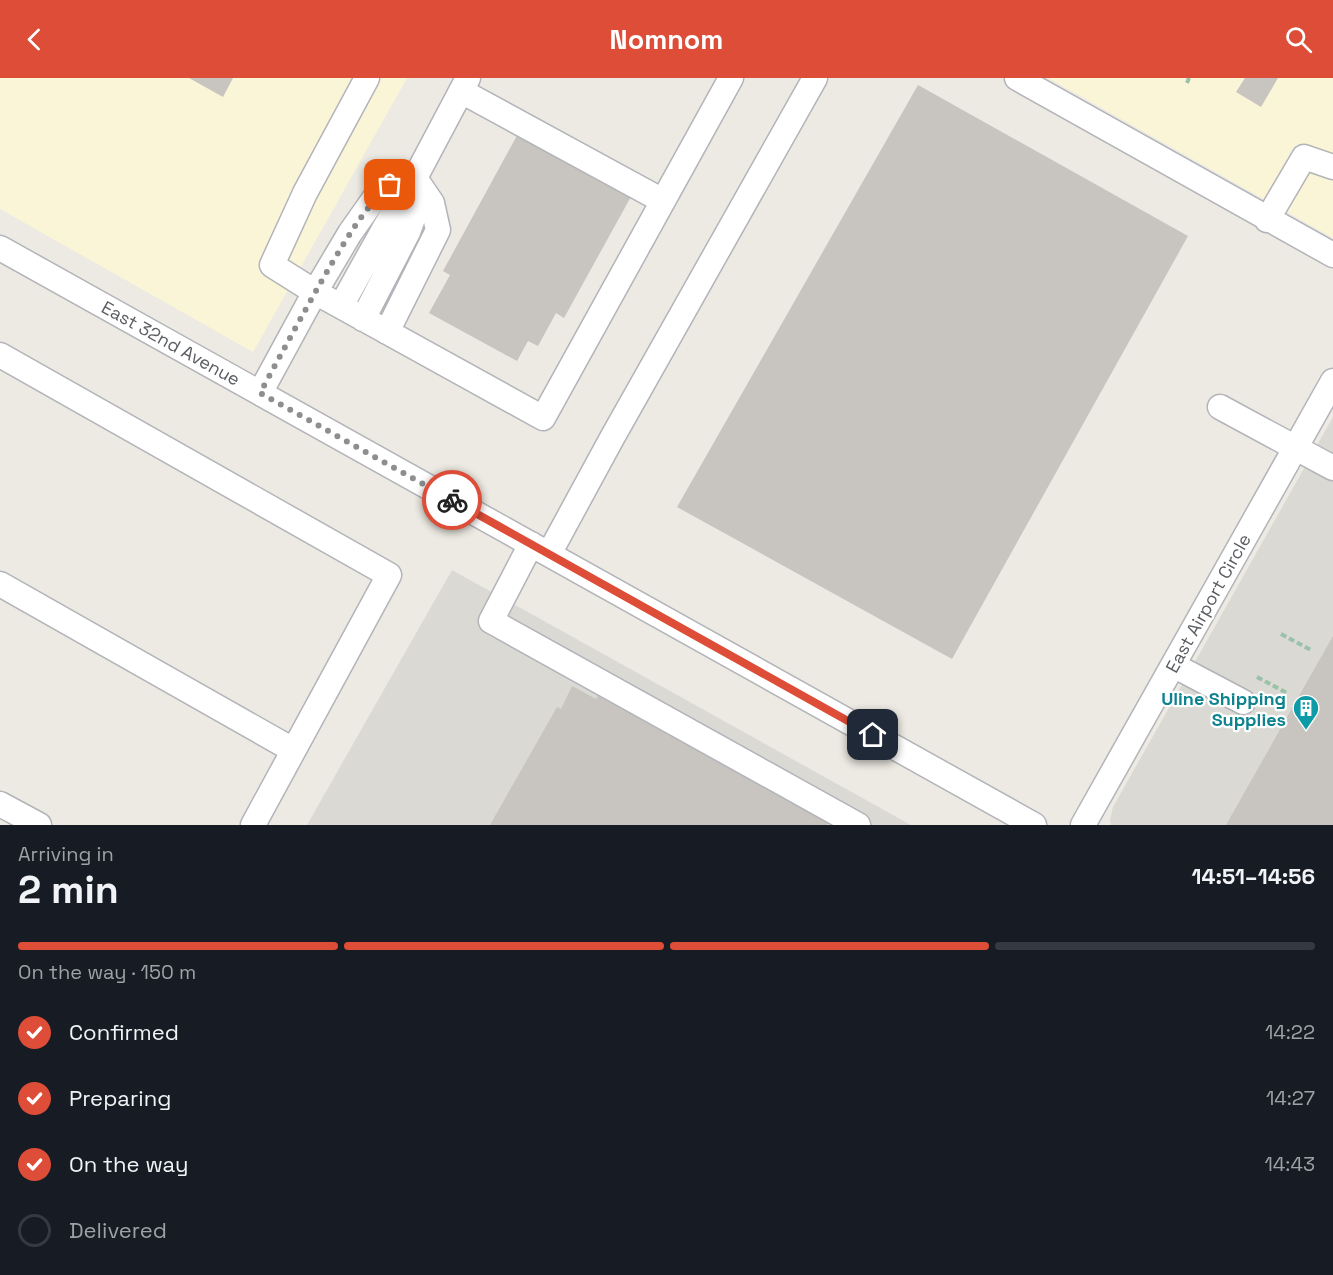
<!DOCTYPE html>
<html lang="en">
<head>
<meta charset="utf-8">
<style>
  body { margin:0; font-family:"Space Grotesk",sans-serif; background:#20242c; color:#f1f3f6; height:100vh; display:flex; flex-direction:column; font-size:22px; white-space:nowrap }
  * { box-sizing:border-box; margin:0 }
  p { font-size:20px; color:#9ea1a6 }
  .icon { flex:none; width:33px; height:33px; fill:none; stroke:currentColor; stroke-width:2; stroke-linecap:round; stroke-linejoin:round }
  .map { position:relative; height:747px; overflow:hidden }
  .drawer { display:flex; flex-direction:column; background:#171b24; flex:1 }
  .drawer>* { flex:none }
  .pin { position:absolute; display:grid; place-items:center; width:51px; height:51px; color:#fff; margin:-26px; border-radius:12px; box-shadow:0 3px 9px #0006 }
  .courier { position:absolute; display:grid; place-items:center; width:60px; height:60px; margin:-30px; border:4px solid #dd4d37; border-radius:50%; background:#fff; color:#222; box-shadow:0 2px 8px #0007 }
  .summary em { font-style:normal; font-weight:700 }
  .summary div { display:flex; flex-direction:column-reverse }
  .summary { display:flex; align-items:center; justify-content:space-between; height:102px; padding:0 18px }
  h1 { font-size:39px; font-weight:700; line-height:45px }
  .bar { display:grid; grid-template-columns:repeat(4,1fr); gap:9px 6px; align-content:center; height:72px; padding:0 18px }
  .bar i { height:8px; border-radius:4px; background:#363941 }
  .bar .on { background:#dd4d37 }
  .bar p { grid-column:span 4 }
  ol { padding:0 18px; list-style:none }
  li { display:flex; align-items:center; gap:18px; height:66px }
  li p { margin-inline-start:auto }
  li .icon { padding:6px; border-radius:50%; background:#dd4d37; color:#fff; stroke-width:4 }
  li:last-child { color:#9ea1a6 }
  li i { width:33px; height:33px; border:3px solid #363941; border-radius:50% }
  header { display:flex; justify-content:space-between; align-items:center; height:78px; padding:0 18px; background:#dd4d37; color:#fff; font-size:27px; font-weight:700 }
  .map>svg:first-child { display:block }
</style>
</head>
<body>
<header><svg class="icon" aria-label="back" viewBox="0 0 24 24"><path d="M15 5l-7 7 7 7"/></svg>Nomnom<svg class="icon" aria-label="search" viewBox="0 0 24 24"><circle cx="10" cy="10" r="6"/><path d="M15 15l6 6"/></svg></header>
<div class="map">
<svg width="1333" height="747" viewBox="0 0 1333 747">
  <rect width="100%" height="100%" fill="#eceae2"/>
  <path fill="#fbf5d8" d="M0 0H407L253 274 0 131Z
    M1050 0H1333V160L1050 1Z"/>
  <path fill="#dbd9d4" d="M1333 339V747H1111L1110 742 1113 729Z
    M452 492 911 747H307Z"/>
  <path fill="#c8c4bf" d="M189 0H233L223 19Z
    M1245 0H1278L1261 29 1236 14Z
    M918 7 1188 158 952 581 677 429Z
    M520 52 633 115 564 240 556 235 538 268 528 263 517 283 429 235 450 197 443 193Z
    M1333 558V747H1226Z
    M572 608 596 621 598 618 828 745 827 747H490L557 629 561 631Z"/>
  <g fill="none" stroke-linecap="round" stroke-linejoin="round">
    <g stroke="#b3b4b9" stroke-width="27">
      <path id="minor" d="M367 0 305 115 272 187 315 214 543 340 731 0
        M1017 0 1333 177
        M461 13 663 123
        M1267 142 1304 79 1333 89
        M0 170 1034 747
        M341 228 389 142 415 100
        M363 241 408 154 415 135V100
        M387 254 438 152 432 125 415 100 468 0
        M0 277 389 497 253 747
        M260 315 315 214 350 155 374 121 390 107 415 100
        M1220 329 1333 390
        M531 466 491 543 858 747
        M549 476 612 360 815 0
        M0 506 293 672
        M1173 587 1243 624
        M0 726 39 747
        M1083 747 1333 303"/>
    </g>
    <path stroke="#9ac2a8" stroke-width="4" stroke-dasharray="6 3" stroke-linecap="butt" d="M1187 5 1189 0
      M1281 556 1311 572
      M1257 599 1287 615"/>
    <use href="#minor" stroke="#fff" stroke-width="24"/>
  </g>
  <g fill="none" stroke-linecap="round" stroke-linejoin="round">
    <path stroke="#8d8e8f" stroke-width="6" stroke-dasharray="0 10.8" d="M390 107C365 129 349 157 332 185 307 228 284 271 260 315L452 422"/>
    <path stroke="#dd4d37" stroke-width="8" d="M452 422 873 657"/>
  </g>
  <defs>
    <g id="building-pin" transform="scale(1.35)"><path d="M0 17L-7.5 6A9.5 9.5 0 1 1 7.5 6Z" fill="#0f9aa8" stroke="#fff"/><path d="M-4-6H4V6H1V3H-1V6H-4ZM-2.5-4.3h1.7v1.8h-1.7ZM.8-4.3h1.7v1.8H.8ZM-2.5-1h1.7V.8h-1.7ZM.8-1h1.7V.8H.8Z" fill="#fff"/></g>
  </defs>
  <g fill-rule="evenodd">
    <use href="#building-pin" x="1306" y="630"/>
  </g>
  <g text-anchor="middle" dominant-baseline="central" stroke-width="4.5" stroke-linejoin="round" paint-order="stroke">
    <g font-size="18" fill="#5a5d62" stroke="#fff">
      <text transform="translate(171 265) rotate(29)">East 32nd Avenue</text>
      <text transform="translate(1208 525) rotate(-61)">East Airport Circle</text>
    </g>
    <g font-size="18" font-weight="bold" fill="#0d838f" stroke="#fff" text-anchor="end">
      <text x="1286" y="620">Uline Shipping<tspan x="1286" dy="21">Supplies</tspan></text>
    </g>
  </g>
</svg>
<div class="pin" style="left:390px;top:107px;background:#ea580c"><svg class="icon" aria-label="bag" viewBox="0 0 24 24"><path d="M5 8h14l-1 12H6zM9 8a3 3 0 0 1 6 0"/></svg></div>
<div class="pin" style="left:873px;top:657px;background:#1f2937"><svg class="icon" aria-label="home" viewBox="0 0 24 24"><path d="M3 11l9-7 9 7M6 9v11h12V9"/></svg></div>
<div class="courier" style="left:452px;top:422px"><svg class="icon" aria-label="bike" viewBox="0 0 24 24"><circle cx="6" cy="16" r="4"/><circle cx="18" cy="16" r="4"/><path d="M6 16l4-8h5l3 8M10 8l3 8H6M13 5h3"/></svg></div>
</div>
<section class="drawer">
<div class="summary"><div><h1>2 min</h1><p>Arriving in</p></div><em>14:51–14:56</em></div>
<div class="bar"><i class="on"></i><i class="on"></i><i class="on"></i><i></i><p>On the way · 150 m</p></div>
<ol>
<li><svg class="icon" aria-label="check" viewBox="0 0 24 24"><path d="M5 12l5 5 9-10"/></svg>Confirmed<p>14:22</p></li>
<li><svg class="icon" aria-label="check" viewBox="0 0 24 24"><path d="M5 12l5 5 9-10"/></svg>Preparing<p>14:27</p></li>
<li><svg class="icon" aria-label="check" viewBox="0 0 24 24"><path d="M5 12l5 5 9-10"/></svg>On the way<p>14:43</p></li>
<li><i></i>Delivered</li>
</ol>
</section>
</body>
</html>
